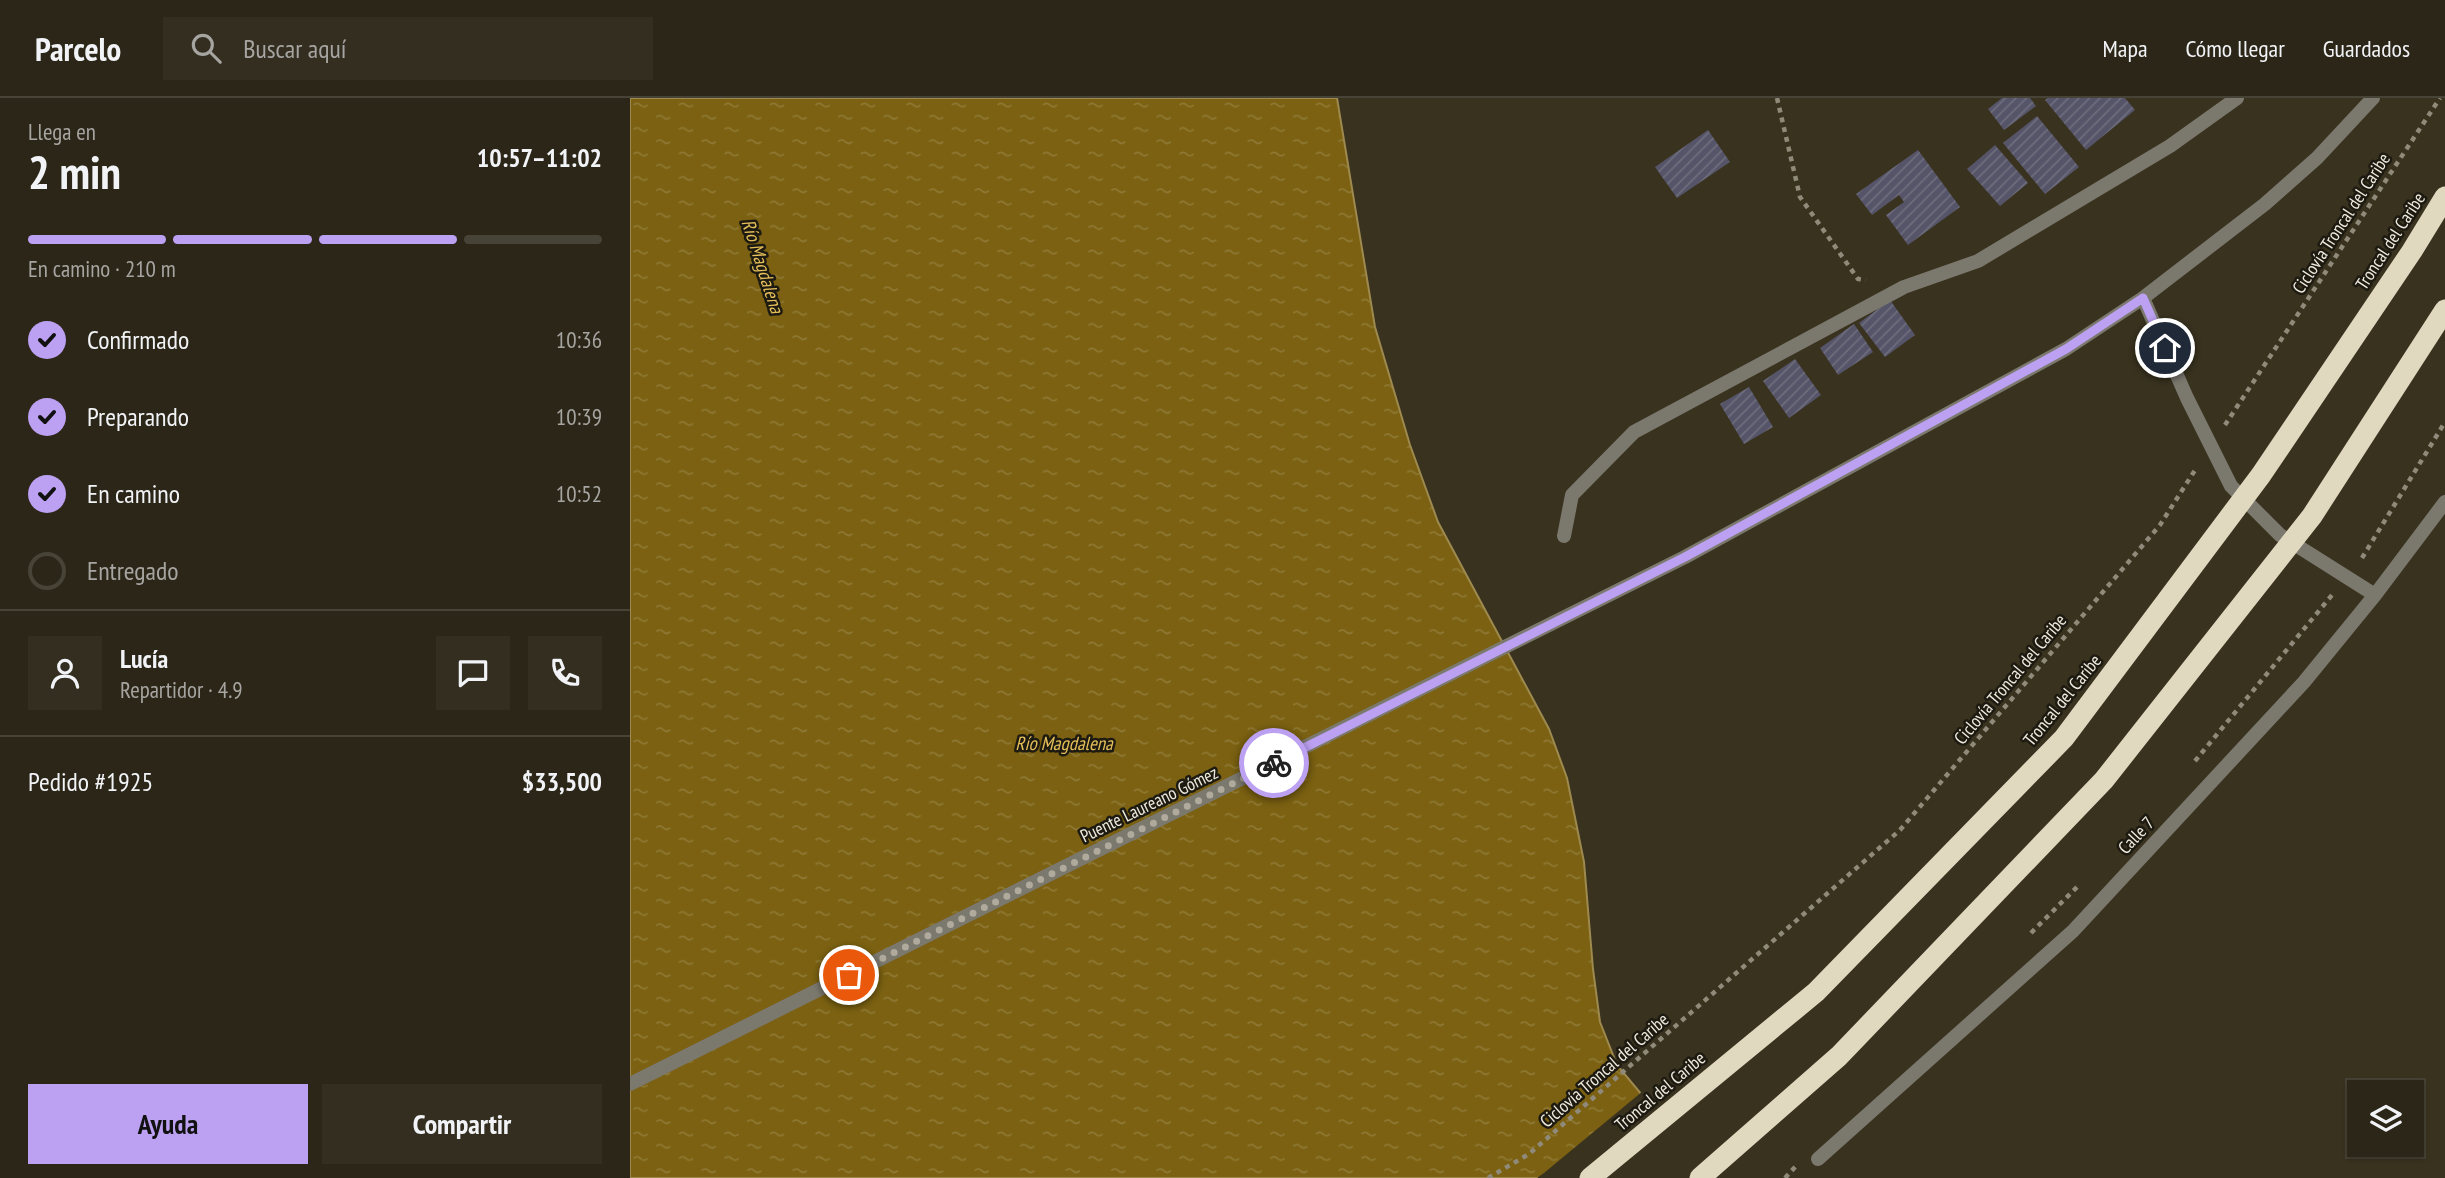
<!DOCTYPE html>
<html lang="es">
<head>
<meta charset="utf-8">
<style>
  body { margin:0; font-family:"PT Sans Narrow",sans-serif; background:#332e20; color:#f1f3f6; height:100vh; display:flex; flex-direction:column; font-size:26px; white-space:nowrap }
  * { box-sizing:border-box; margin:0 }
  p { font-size:23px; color:#a6a5a1 }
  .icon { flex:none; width:38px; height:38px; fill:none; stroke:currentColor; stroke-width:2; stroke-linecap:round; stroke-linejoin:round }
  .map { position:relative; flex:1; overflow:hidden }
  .side { display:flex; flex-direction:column; background:#2b2617; width:630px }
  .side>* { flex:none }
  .buttons { position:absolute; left:1717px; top:982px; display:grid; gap:14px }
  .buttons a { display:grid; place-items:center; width:77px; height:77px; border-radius:0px; background:#2b2617; box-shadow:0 2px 5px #0004,0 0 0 2px #474336; font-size:35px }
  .pin { position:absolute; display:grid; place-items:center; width:60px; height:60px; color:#fff; margin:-30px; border:4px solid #fff; border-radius:50%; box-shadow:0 2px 7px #0007 }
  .courier { position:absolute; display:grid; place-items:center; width:70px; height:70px; margin:-35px; border:5px solid #bca0f2; border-radius:50%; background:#fff; color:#222; box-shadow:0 2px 9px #0007 }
  .head em { font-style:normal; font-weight:800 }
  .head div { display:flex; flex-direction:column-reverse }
  .head { display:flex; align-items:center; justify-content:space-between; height:119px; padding:0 28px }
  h1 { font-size:46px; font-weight:800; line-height:52px }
  .bar { display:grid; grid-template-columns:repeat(4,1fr); gap:10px 7px; align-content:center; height:84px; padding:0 28px }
  .bar i { height:9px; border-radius:5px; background:#474336 }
  .bar .active { background:#bca0f2 }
  .bar p { grid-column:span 4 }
  .line { display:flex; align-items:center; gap:18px; padding:0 28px; border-top:2px solid #474336 }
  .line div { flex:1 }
  .round { display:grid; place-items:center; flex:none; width:74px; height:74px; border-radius:0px; background:#332e20 }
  ol { padding:0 28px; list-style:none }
  li { display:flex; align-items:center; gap:21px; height:77px }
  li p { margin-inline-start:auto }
  li .icon { padding:7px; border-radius:50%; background:#bca0f2; color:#111; stroke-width:4 }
  li:last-child { color:#a6a5a1 }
  li i { width:38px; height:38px; border:4px solid #474336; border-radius:50% }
  .primary-button { display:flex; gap:14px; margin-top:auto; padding:14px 28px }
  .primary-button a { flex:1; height:80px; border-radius:0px; background:#bca0f2; color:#111; font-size:28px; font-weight:800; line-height:80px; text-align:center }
  .primary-button a+a { background:#332e20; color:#f1f3f6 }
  header { display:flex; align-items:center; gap:42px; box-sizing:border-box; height:98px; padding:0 35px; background:#2b2617; border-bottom:2px solid #474336 }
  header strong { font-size:33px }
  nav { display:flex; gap:38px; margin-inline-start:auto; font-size:24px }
  .search { width:490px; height:63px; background:#332e20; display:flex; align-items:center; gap:18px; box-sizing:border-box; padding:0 24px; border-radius:0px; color:#a6a5a1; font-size:26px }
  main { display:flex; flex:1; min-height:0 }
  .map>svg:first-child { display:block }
</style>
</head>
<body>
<header>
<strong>Parcelo</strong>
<div class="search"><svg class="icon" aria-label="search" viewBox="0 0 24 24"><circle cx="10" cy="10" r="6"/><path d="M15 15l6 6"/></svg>Buscar aquí</div>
<nav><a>Mapa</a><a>Cómo llegar</a><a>Guardados</a></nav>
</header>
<main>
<section class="side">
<div class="head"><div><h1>2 min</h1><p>Llega en</p></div><em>10:57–11:02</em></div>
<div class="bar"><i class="active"></i><i class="active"></i><i class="active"></i><i></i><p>En camino · 210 m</p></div>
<ol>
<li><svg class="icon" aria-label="check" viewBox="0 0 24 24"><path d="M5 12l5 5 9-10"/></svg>Confirmado<p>10:36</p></li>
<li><svg class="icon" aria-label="check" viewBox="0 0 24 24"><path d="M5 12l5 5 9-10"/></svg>Preparando<p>10:39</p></li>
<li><svg class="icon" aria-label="check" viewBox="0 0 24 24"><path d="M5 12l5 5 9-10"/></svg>En camino<p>10:52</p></li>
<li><i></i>Entregado</li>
</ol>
<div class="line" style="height:126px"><a class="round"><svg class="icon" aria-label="person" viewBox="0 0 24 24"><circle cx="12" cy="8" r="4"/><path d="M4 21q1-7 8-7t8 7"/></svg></a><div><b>Lucía</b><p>Repartidor · 4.9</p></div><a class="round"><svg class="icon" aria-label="chat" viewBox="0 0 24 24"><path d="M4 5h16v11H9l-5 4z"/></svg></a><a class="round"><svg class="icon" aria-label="phone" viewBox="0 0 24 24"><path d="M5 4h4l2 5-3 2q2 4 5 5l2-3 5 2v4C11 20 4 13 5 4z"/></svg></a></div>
<div class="line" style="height:91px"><div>Pedido #1925</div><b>$33,500</b></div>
<div class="primary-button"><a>Ayuda</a><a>Compartir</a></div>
</section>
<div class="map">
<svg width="1815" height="1080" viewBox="0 0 1815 1080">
  <defs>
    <pattern id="water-ripples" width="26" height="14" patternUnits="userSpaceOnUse" patternTransform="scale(1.75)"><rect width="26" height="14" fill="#7b6111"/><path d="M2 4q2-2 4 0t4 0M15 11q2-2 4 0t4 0" fill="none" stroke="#8e7833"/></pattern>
    <pattern id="building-hatch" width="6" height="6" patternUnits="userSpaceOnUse" patternTransform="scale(1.75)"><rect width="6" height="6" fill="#555468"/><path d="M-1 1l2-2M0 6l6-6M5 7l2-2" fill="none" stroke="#6e6d7d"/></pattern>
  </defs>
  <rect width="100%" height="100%" fill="#39321f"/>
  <path fill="url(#water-ripples)" stroke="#9e8a4e" stroke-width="2" d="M0 0H707L745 229 780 347 808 424 919 631 937 680 954 764 963 871 970 924 987 967 1081 1080H0Z"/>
  <path fill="#39321f" d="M1013 993 1084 1080H907L914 1075Z"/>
  <path fill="url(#building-hatch)" d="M1372 0H1400L1406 8 1374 32 1358 11Z
    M1418 0H1495L1505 12 1456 52 1415 2Z
    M1407 18 1449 69 1415 96 1373 45Z
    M1078 32 1100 64 1047 100 1025 69Z
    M1365 47 1398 85 1370 108 1337 71Z
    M1288 52 1330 109 1278 147 1256 117 1274 104 1269 97 1242 117 1226 96Z
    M1260 202 1285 237 1255 259 1229 225Z
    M1224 226 1243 254 1208 277 1190 250Z
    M1165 261 1191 297 1159 320 1133 283Z
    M1119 289 1143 329 1114 346 1090 306Z"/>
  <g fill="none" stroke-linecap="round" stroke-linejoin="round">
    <path stroke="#908a7a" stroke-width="4.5" stroke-dasharray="5 5" stroke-linecap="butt" d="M1147 0 1170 99 1228 181 1236 182
      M1595 327 1810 0
      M1732 460 1815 324
      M1565 663 1702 497
      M1401 835 1449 787
      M858 1080 899 1056 1270 732 1530 427 1567 369
      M1155 1080 1166 1068"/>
    <path stroke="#7b786e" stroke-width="14" d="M1513 200 1557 300 1601 388 1650 437 1745 497
      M934 438 942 397 1004 334 1274 189 1348 163 1540 48 1607 0
      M0 986 1055 459 1436 251 1513 200 1635 106 1687 60 1743 0
      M1188 1061 1443 833 1674 584 1745 497 1815 404"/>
    <path stroke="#e1d8c0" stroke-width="21" d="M960 1080 1186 894 1434 640 1631 377 1782 153 1815 99
      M1070 1080 1209 958 1474 682 1682 418 1815 212"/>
  </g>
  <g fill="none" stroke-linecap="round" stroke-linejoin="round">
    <path stroke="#afaa9b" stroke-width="7" stroke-dasharray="0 12.6" d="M219 877 644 665"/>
    <path stroke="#bca0f2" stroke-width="9" d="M644 665 1055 459 1436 251 1513 200 1535 250"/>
  </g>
  <g text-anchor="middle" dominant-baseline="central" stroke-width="5" stroke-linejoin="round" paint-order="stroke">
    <g font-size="18" fill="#efeade" stroke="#1d1a11">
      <text transform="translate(1711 125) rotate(-57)">Ciclovía Troncal del Caribe</text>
      <text transform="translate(1760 143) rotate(-57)">Troncal del Caribe</text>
      <text transform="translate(1380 581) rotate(-50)">Ciclovía Troncal del Caribe</text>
      <text transform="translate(1432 602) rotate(-51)">Troncal del Caribe</text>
      <text transform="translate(519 706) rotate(-26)">Puente Laureano Gómez</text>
      <text transform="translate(1506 737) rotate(-47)">Calle 7</text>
      <text transform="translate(974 972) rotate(-41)">Ciclovía Troncal del Caribe</text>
      <text transform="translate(1030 993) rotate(-40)">Troncal del Caribe</text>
    </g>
    <g font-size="19" font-style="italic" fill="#e4be59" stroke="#1d1a11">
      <text transform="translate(133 168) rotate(72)">Río Magdalena</text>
      <text x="434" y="645">Río Magdalena</text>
    </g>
  </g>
</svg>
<div class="buttons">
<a><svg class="icon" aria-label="layers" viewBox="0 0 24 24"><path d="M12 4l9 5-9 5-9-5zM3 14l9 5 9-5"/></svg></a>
</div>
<div class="pin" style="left:219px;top:877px;background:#ea580c"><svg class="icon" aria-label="bag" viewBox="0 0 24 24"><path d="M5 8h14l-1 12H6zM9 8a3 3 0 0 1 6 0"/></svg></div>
<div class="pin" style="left:1535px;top:250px;background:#1f2937"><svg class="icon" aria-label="home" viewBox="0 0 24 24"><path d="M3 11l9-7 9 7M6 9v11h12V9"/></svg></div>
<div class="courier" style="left:644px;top:665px"><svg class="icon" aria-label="bike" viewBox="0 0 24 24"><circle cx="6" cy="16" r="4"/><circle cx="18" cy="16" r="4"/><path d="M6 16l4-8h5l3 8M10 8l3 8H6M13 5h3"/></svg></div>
</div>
</main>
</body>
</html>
